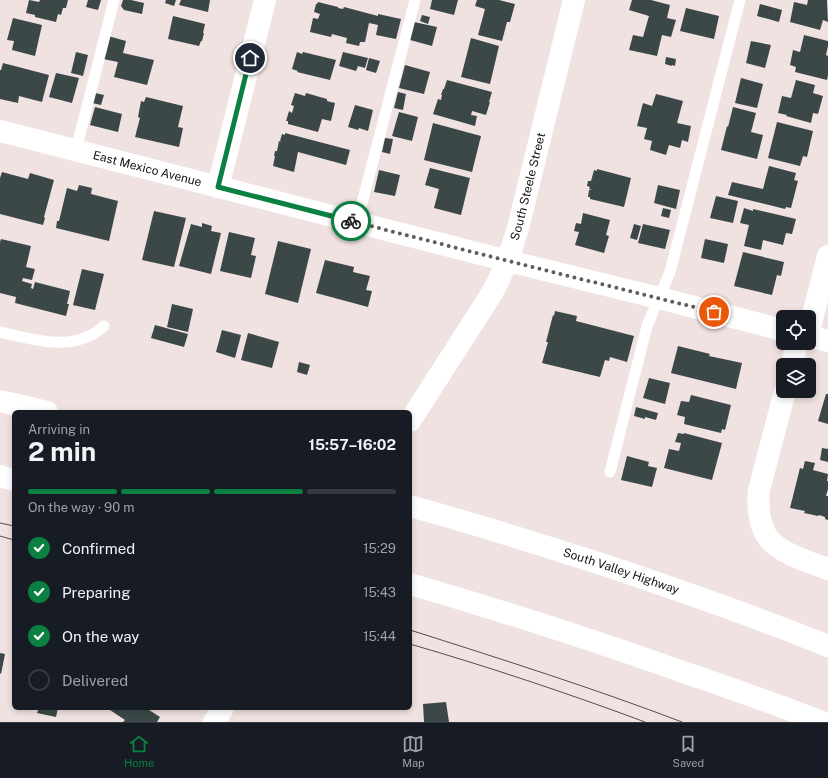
<!DOCTYPE html>
<html lang="en">
<head>
<meta charset="utf-8">
<style>
  body { margin:0; font-family:"Public Sans",sans-serif; background:#20242c; color:#f1f3f6; height:100vh; display:flex; flex-direction:column; font-size:15px; white-space:nowrap }
  * { box-sizing:border-box; margin:0 }
  p { font-size:13px; color:#9ea1a6 }
  .icon { flex:none; width:22px; height:22px; fill:none; stroke:currentColor; stroke-width:2; stroke-linecap:round; stroke-linejoin:round }
  .map { position:relative; flex:1; overflow:hidden }
  .sheet { position:absolute; left:12px; top:410px; width:400px; height:300px; display:flex; flex-direction:column; background:#171b24; border-radius:6px; box-shadow:0 2px 6px #0003 }
  .sheet>* { flex:none }
  .buttons { position:absolute; left:776px; top:310px; display:grid; gap:8px }
  .buttons a { display:grid; place-items:center; width:40px; height:40px; border-radius:6px; background:#171b24; box-shadow:0 2px 6px #0003; font-size:20px }
  .pin { position:absolute; display:grid; place-items:center; width:34px; height:34px; color:#fff; margin:-17px; border:2px solid #fff; border-radius:50%; box-shadow:0 1px 4px #0007 }
  .courier { position:absolute; display:grid; place-items:center; width:40px; height:40px; margin:-20px; border:3px solid #0b8043; border-radius:50%; background:#fff; color:#222; box-shadow:0 1px 5px #0007 }
  .headline em { font-style:normal; font-weight:700 }
  .headline div { display:flex; flex-direction:column-reverse }
  .headline { display:flex; align-items:center; justify-content:space-between; height:68px; padding:0 16px }
  h1 { font-size:26px; font-weight:700; line-height:30px }
  .bar { display:grid; grid-template-columns:repeat(4,1fr); gap:6px 4px; align-content:center; height:48px; padding:0 16px }
  .bar i { height:5px; border-radius:3px; background:#363941 }
  .bar .current { background:#0b8043 }
  .bar p { grid-column:span 4 }
  ol { padding:0 16px; list-style:none }
  li { display:flex; align-items:center; gap:12px; height:44px }
  li p { margin-inline-start:auto }
  li .icon { padding:4px; border-radius:50%; background:#0b8043; color:#fff; stroke-width:4 }
  li:last-child { color:#9ea1a6 }
  li i { width:22px; height:22px; border:2px solid #363941; border-radius:50% }
  .tabs { display:flex; justify-content:space-around; align-items:center; height:56px; border-top:1px solid #363941; background:#171b24; font-size:11px; color:#9ea1a6 }
  .tabs a { display:grid; justify-items:center; gap:2px }
  .tabs .current { color:#0b8043 }
  .map>svg:first-child { display:block }
</style>
</head>
<body>
<div class="map">
<svg width="828" height="722" viewBox="0 0 828 722">
  <rect width="100%" height="100%" fill="#f0e2e0"/>
  <path fill="#3c4848" d="M29 0 39 2 40 0H68L66 8H63L61 15 58 14 56 22 35 17V15L26 13Z
    M88 0H101L98 10 86 7Z
    M123 0H131L144 3 142 14 124 10 121 6Z
    M166 0H176L174 6 165 3Z
    M181 0H210L208 12 179 5Z
    M432 0H458L454 15 430 9Z
    M477 0H499L515 4 510 22H507L502 41 478 35 485 9 475 6Z
    M632 0H651L670 5 667 18 676 20 671 37 662 35 657 56 629 50 633 35 643 37 649 16 629 10Z
    M808 0H827L828 22 823 20 820 30 790 22 794 2 807 5Z
    M318 2 338 7V8L343 9 344 7 378 16V14L401 19 396 39 376 35 378 25 369 23 365 42H360L359 46 346 43 347 38 332 34 331 37 310 32 313 18 318 19 320 14 314 12 316 4H317Z
    M760 4 782 10 779 22 757 16Z
    M686 8 719 16 714 39 680 31Z
    M422 15 430 17 428 24 420 21Z
    M173 16 205 24 203 33H204L202 41H201L199 46 168 39Z
    M13 18 42 25 35 56 12 50 14 41 7 40Z
    M414 22 437 27 432 46 410 40Z
    M804 35 828 41V46L826 55 828 56V75L827 80 795 72 796 67 790 65 793 50 800 52Z
    M108 36 126 41 123 53 154 60 147 85 114 77 118 62 103 59Z
    M471 38 499 46 490 84 461 77Z
    M751 41 771 45 765 68 746 63Z
    M76 52 88 55 83 76 71 73Z
    M297 52 302 54 303 52 336 60 330 80 297 72 298 71 292 69Z
    M343 52 368 58 365 68 358 66 356 71 339 66Z
    M666 57 676 59 675 66 672 65V66L665 64Z
    M369 58 380 61 376 73 366 70Z
    M3 63 49 75 42 102 19 96 18 103 0 99V70H1Z
    M405 65 430 72 424 94 399 88Z
    M56 73 79 78 72 103 49 97Z
    M741 78 763 84 757 108 735 103Z
    M447 80 492 92 489 102H490L486 115 472 111 471 115 477 116 475 126 433 114 438 99 441 100 442 95H441L443 89H444Z
    M796 80 815 85 813 93 823 96 818 114 813 113 811 123 786 116 787 115 778 113 782 96 791 98Z
    M398 92 406 94 403 110 394 108Z
    M95 93 104 95 101 105 92 103Z
    M295 93 305 96 306 93 327 99V101L335 103 331 121 322 119 318 132 288 124V121H286L289 111 292 113 294 106 291 105Z
    M656 94 683 101 677 123 691 126 688 142 682 140 680 148 669 145 666 155 650 150 652 141 644 139 647 128 637 126 643 103 652 106Z
    M146 97 183 106 178 127 183 128 179 147 135 137 140 118 138 117 141 101 144 102Z
    M355 105 373 110 368 131 359 128 358 130 348 127Z
    M95 107 122 114 118 132 90 125Z
    M733 107 756 113 751 132 763 135 757 159 721 150 727 126 728 127Z
    M399 112 418 117 412 141 392 136Z
    M777 122 813 131 807 157 803 156 800 166 768 158Z
    M433 123 481 136 472 172 424 160Z
    M285 133 350 150 346 165 298 152 294 172 273 166 275 156H274L275 151H277L279 141 282 142 280 141 282 134 285 135Z
    M385 138 393 139 390 154 382 152Z
    M769 166 796 173 794 180 798 181 791 208 786 207 785 209 728 195 732 182 763 189Z
    M430 168 470 178 461 215 434 208 439 189 425 185Z
    M597 169 631 178 624 207 590 199V197H588L589 190H592L589 189 590 187 587 186 588 181H591L594 170 597 171Z
    M379 170 400 175 395 196 374 192Z
    M2 172 28 179 30 173 54 180 44 217 45 218 43 225 0 214V178Z
    M79 185 92 188 91 194 118 201 109 241 56 228 57 221H59L67 188 77 191Z
    M658 185 680 190 676 209 654 203Z
    M716 196 738 201 733 223 710 218Z
    M663 208 671 210 669 218 661 216Z
    M744 208 753 211V209L796 219 792 234 786 233 783 245 763 240 761 250 744 246 749 225 740 223Z
    M154 211 186 218 174 267 142 260Z
    M583 213 610 220 606 235 609 236 604 253 575 245 579 232 574 231 576 223 581 224Z
    M202 223 212 226 211 231 221 233 211 274 179 266 191 224 202 227Z
    M634 224 641 226 637 240 630 238Z
    M643 224 670 230 665 249 638 243Z
    M229 232 255 238 251 255 256 256 251 278 220 271Z
    M1 239 31 246 26 267 35 269 32 280 23 278 22 281 32 284 31 288 33 289 35 282 70 291 67 304H69L66 316 15 303 16 297 0 293V242Z
    M705 239 728 244 724 263 701 258Z
    M278 241 311 249 298 303 265 294Z
    M743 252 784 262 781 276 777 275 772 295 734 286Z
    M325 260 354 267 353 272 370 276 366 290 372 291 368 307 316 293Z
    M82 269 104 274 95 310 73 305Z
    M172 304 193 309 188 332 167 327Z
    M555 311 577 316 576 321 634 336 627 362 610 357 609 361 605 360 600 377 542 363 548 342H546L553 315 554 316Z
    M155 325 188 334 184 347 151 338Z
    M222 330 241 335 235 358 216 352Z
    M248 333 279 342 272 368 241 360Z
    M678 346 710 354 709 356 742 363 736 389 671 373Z
    M299 362 310 365 307 375 297 372Z
    M649 378 670 383 665 404 643 398Z
    M826 394H828V424L818 421Z
    M691 395 731 405 725 430 722 429 721 433 684 424 685 417 677 415 681 401 689 402Z
    M636 407 658 413 656 420 645 417V419L634 416Z
    M678 433 684 434V433L722 443 712 480 664 468 669 449 679 451 681 443 675 442Z
    M822 448 828 449V462L820 460Z
    M627 456 649 462 648 466 657 468 652 487 621 480Z
    M805 461 815 463 813 470 828 474 827 481H828V489L826 496H828V520L825 519V517L819 515 818 516 804 513 805 511 790 508 800 468 803 469Z
    M0 653 5 654 1 674 0 673Z
    M446 702 449 722H424L423 704Z
    M39 708H58L56 717 37 713Z
    M107 708H146L160 717 157 722H123L125 720Z"/>
  <g fill="none" stroke-linecap="round" stroke-linejoin="round">
    <path stroke="#fff" stroke-width="11" d="M76 150 114 0
      M357 222 415 0
      M0 332C28 338 64 350 91 335 96 333 100 329 104 326
      M610 472 647 326 670 272 740 0"/>
    <path stroke="#fff" stroke-width="22" d="M218 187 265 0
      M809 331 828 256
      M792 365 797 343
      M785 391 759 490C758 500 758 508 760 518 761 523 763 528 765 533 774 552 809 562 828 569"/>
    <g stroke="#fff" stroke-width="22">
      <path id="s1" d="M0 131 508 261 659 298 783 330"/>
      <path d="M809 336 828 341"/>
      <path id="s2" d="M410 421 492 293C504 272 511 251 518 228L574 0"/>
      <path d="M214 722 223 708"/>
    </g>
    <g stroke="#fff" stroke-width="22">
      <path d="M0 401 47 412"/>
      <path d="M0 476 14 480"/>
      <path id="s3" d="M410 506C475 524 539 544 604 565 679 590 754 616 828 646"/>
      <path d="M410 584C496 609 581 636 666 666 718 684 771 702 822 722"/>
    </g>
    <path stroke="#544d4c" stroke-width="1" d="M0 523 14 526
      M0 536 14 540
      M410 630C501 659 593 688 682 722
      M410 644C489 667 567 693 645 722"/>
  </g>
  <g fill="none" stroke-linecap="round" stroke-linejoin="round">
    <path stroke="#625b59" stroke-width="4" stroke-dasharray="0 7.2" d="M351 221 508 261 714 312"/>
    <path stroke="#0b8043" stroke-width="5" d="M250 58 218 187 351 221"/>
  </g>
  <g text-anchor="middle" dominant-baseline="central" stroke-width="4" stroke-linejoin="round" paint-order="stroke">
    <g font-size="12" fill="#161211" stroke="#fff">
      <text stroke="none"><textPath href="#s1" startOffset="152">East Mexico Avenue</textPath></text>
      <text stroke="none"><textPath href="#s2" startOffset="265">South Steele Street</textPath></text>
      <text stroke="none"><textPath href="#s3" startOffset="221">South Valley Highway</textPath></text>
    </g>
  </g>
</svg>
<div class="buttons">
<a><svg class="icon" aria-label="locate" viewBox="0 0 24 24"><circle cx="12" cy="12" r="6"/><path d="M12 2v4M12 18v4M2 12h4M18 12h4"/></svg></a>
<a><svg class="icon" aria-label="layers" viewBox="0 0 24 24"><path d="M12 4l9 5-9 5-9-5zM3 14l9 5 9-5"/></svg></a>
</div>
<div class="pin" style="left:714px;top:312px;background:#ea580c"><svg class="icon" aria-label="bag" viewBox="0 0 24 24"><path d="M5 8h14l-1 12H6zM9 8a3 3 0 0 1 6 0"/></svg></div>
<div class="pin" style="left:250px;top:58px;background:#1f2937"><svg class="icon" aria-label="home" viewBox="0 0 24 24"><path d="M3 11l9-7 9 7M6 9v11h12V9"/></svg></div>
<div class="courier" style="left:351px;top:221px"><svg class="icon" aria-label="bike" viewBox="0 0 24 24"><circle cx="6" cy="16" r="4"/><circle cx="18" cy="16" r="4"/><path d="M6 16l4-8h5l3 8M10 8l3 8H6M13 5h3"/></svg></div>
<section class="sheet">
<div class="headline"><div><h1>2 min</h1><p>Arriving in</p></div><em>15:57–16:02</em></div>
<div class="bar"><i class="current"></i><i class="current"></i><i class="current"></i><i></i><p>On the way · 90 m</p></div>
<ol>
<li><svg class="icon" aria-label="check" viewBox="0 0 24 24"><path d="M5 12l5 5 9-10"/></svg>Confirmed<p>15:29</p></li>
<li><svg class="icon" aria-label="check" viewBox="0 0 24 24"><path d="M5 12l5 5 9-10"/></svg>Preparing<p>15:43</p></li>
<li><svg class="icon" aria-label="check" viewBox="0 0 24 24"><path d="M5 12l5 5 9-10"/></svg>On the way<p>15:44</p></li>
<li><i></i>Delivered</li>
</ol>
</section>
</div>
<nav class="tabs">
<a class="current"><svg class="icon" aria-label="home" viewBox="0 0 24 24"><path d="M3 11l9-7 9 7M6 9v11h12V9"/></svg>Home</a>
<a><svg class="icon" aria-label="map" viewBox="0 0 24 24"><path d="M3 6l6-2 6 2 6-2v14l-6 2-6-2-6 2zM9 4v14M15 6v14"/></svg>Map</a>
<a><svg class="icon" aria-label="saved" viewBox="0 0 24 24"><path d="M7 4h10v16l-5-4-5 4z"/></svg>Saved</a>
</nav>
</body>
</html>
